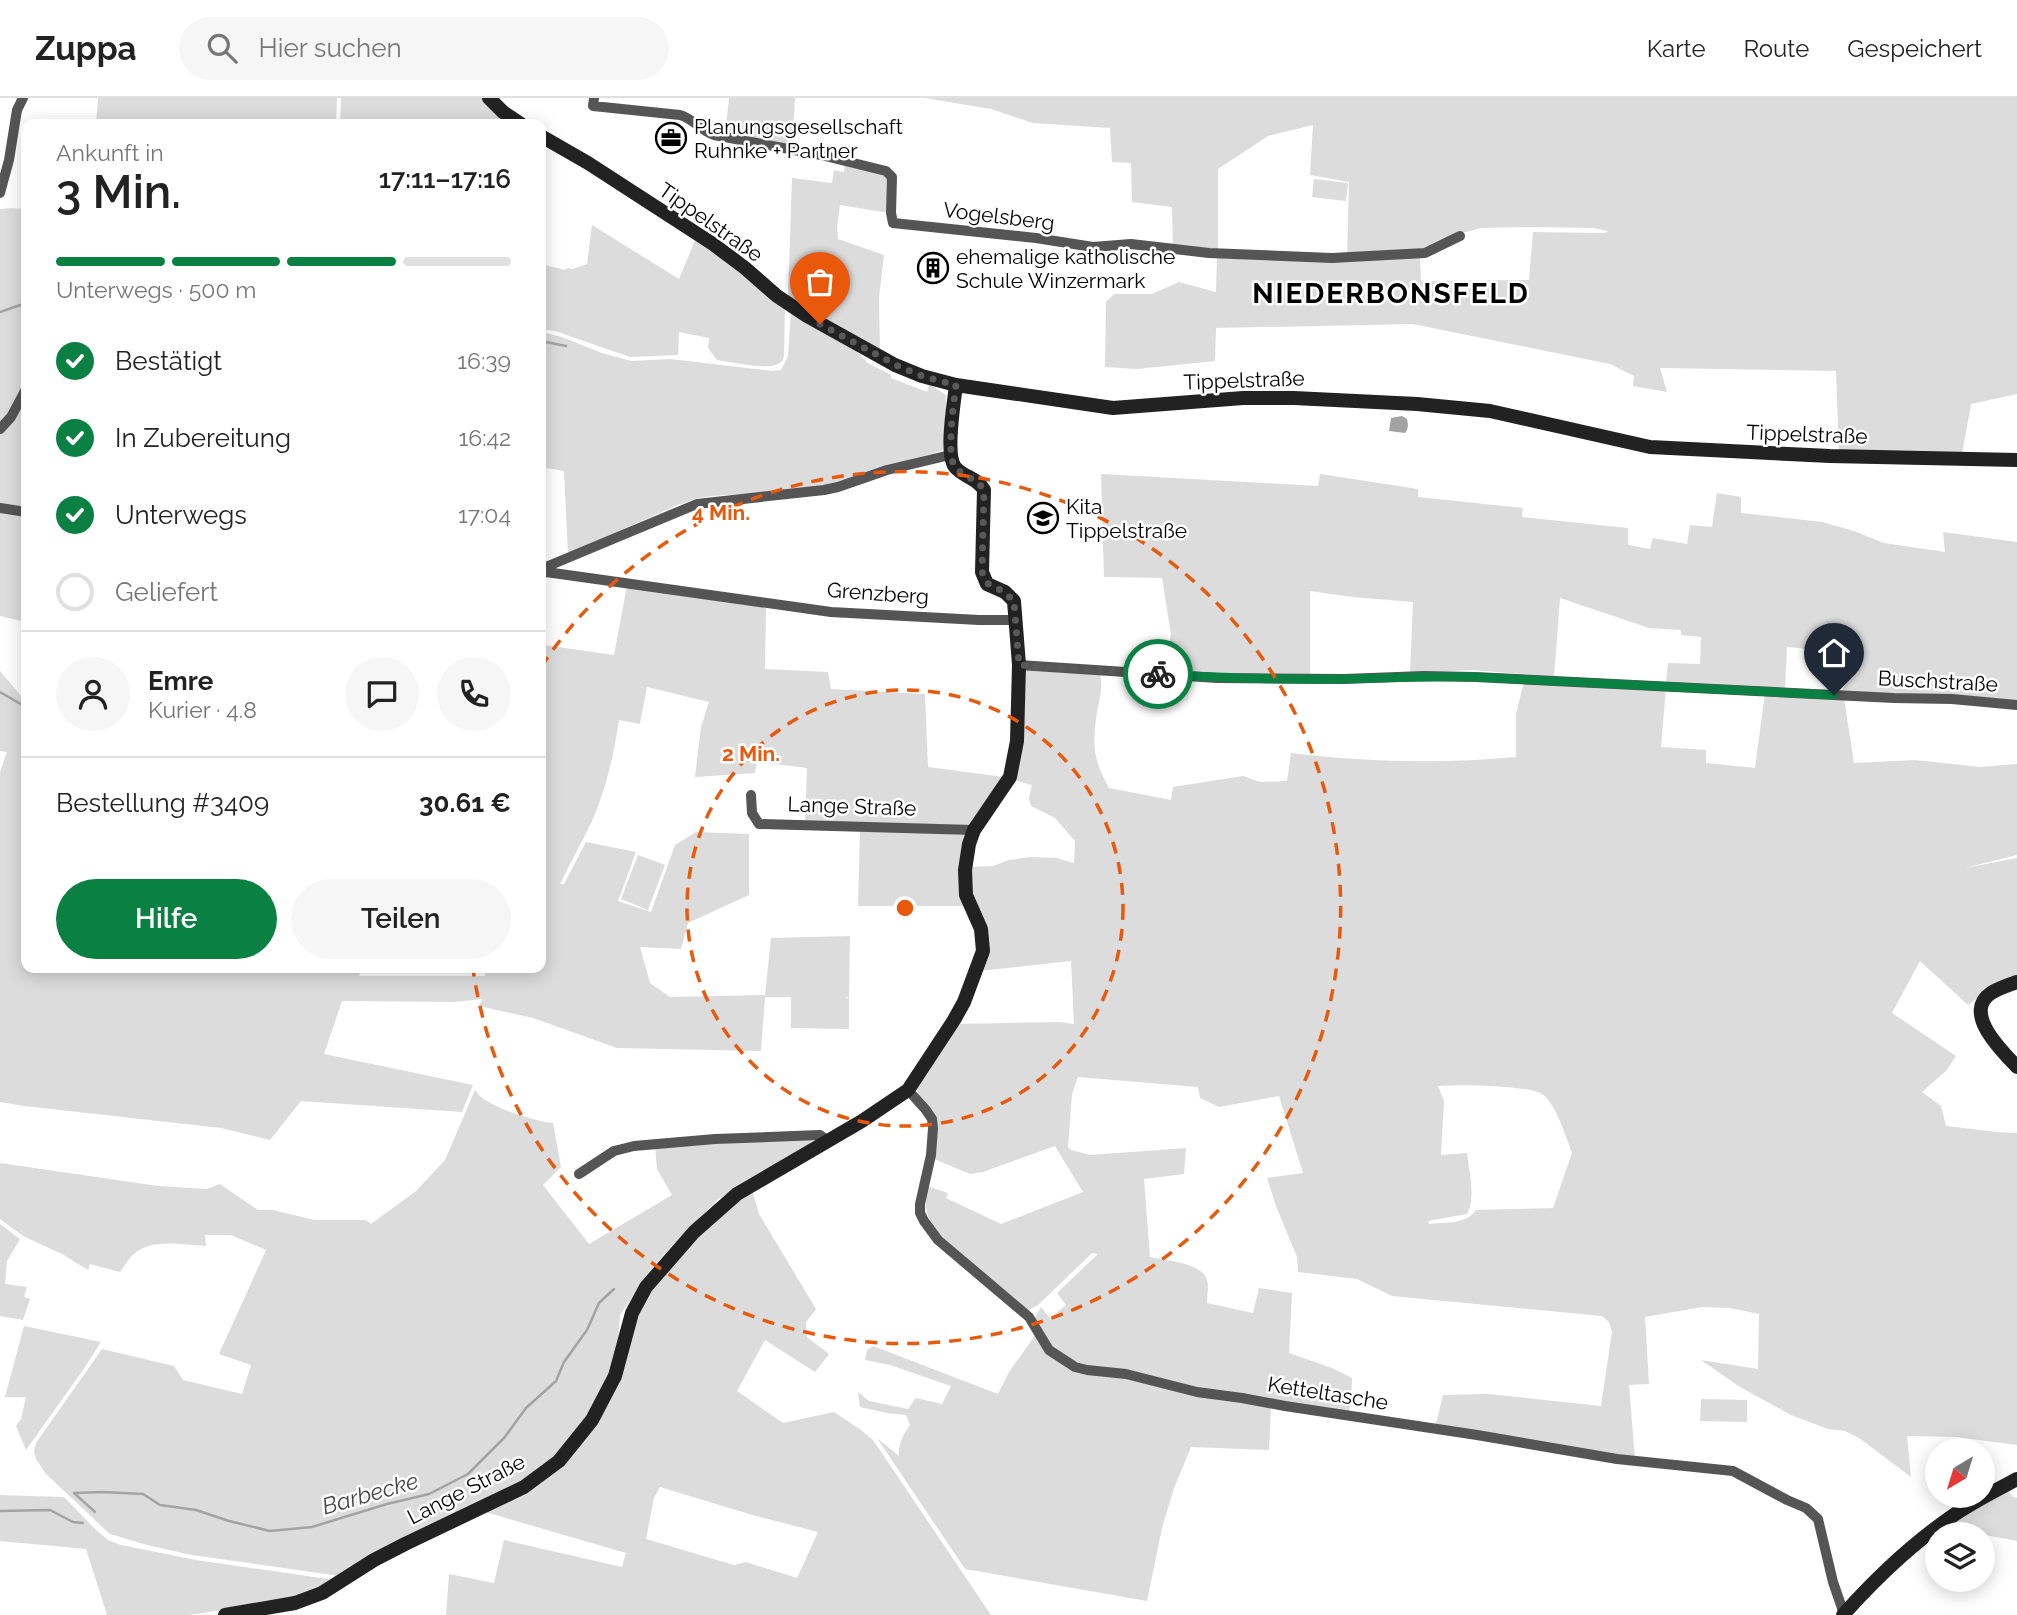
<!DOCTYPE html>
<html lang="de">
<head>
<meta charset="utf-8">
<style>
  body { margin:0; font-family:Raleway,sans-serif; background:#f6f6f6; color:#222; height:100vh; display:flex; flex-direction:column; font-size:26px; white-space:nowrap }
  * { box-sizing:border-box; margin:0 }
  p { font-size:23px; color:#767676 }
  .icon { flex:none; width:38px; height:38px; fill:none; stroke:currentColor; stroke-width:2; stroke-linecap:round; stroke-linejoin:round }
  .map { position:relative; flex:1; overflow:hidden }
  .details { position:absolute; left:21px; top:21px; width:525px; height:854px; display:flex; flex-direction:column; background:#fff; border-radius:14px; box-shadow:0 4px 18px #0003 }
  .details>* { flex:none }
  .needle { width:46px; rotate:218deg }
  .buttons { position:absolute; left:1925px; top:1340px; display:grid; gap:14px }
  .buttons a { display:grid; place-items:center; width:70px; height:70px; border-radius:50%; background:#fff; box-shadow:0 4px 18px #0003; font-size:35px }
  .pin { position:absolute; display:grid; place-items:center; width:60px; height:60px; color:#fff; margin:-72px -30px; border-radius:50% 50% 50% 0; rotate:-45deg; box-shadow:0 0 7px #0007 }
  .pin .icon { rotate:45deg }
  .courier { position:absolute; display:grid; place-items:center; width:70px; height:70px; margin:-35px; border:5px solid #0b8043; border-radius:50%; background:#fff; color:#222; box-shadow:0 2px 9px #0007 }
  .headline em { font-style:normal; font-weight:600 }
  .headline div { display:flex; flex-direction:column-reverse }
  .headline { display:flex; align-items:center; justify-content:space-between; height:119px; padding:0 35px }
  h1 { font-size:46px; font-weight:600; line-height:52px }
  .bar { display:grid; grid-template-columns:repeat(4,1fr); gap:10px 7px; align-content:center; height:84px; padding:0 35px }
  .bar i { height:9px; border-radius:5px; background:#e0e0e0 }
  .bar .active { background:#0b8043 }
  .bar p { grid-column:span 4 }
  .line { display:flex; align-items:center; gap:18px; padding:0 35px; border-top:2px solid #e0e0e0 }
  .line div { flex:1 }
  .round { display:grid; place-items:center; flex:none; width:74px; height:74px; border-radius:37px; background:#f6f6f6 }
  ol { padding:0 35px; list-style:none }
  li { display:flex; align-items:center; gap:21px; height:77px }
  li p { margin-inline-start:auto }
  li .icon { padding:7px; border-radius:50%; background:#0b8043; color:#fff; stroke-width:4 }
  li:last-child { color:#767676 }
  li i { width:38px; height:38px; border:4px solid #e0e0e0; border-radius:50% }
  .button { display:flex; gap:14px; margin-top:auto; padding:14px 35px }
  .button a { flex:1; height:80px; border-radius:42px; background:#0b8043; color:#fff; font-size:28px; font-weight:600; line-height:80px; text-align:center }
  .button a+a { background:#f6f6f6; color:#222 }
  header { display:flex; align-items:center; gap:42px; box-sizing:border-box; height:98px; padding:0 35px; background:#fff; border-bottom:2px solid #e0e0e0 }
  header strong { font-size:33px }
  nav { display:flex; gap:38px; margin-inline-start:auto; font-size:24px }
  .search { width:490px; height:63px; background:#f6f6f6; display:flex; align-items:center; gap:18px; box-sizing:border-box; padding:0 24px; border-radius:38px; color:#767676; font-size:26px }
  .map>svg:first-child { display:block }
</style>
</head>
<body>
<header>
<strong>Zuppa</strong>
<div class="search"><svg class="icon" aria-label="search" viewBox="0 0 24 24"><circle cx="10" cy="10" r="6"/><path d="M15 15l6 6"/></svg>Hier suchen</div>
<nav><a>Karte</a><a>Route</a><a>Gespeichert</a></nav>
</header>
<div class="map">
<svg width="2017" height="1517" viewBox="0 0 2017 1517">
  <rect width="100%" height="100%" fill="#fff"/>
  <path fill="#dcdcdc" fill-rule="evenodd" d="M98 0H337L336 26H96Z
    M341 0H485L516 26H340Z
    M729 0H795L792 50 725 37Z
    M925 0H2017V296L1971 306 1962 356 1839 355 1836 273 1660 270 1667 294 1633 288 1634 278 1610 266 1413 226 1216 230 1215 263 1137 271 1105 269 1106 204 1114 196H1152L1179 184 1216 194 1217 159H1420L1421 183 1529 182 1533 134 1605 135 1608 133 1593 130 1530 129 1481 130 1459 136 1432 149 1347 158 1349 84 1310 77 1313 27 1268 38 1218 71V154L1173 150 1172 109 1132 104 1131 65 1112 64 1110 30 1033 25 991 11Z
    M845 66 870 71 887 79 889 115 840 107 837 130 838 141 884 157 879 200 880 253 788 200 792 80 832 85 834 72 844 74Z
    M1314 81 1348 85 1346 103 1312 99Z
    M11 110 26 111V286C14 297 12 315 0 327V111Z
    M592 127 679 181 696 140 785 208 784 257C783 262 783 263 778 266 766 272 731 264 717 262L708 250 709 240 679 234 678 257 630 259 555 233 541 231V166L565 172 567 170 573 171 587 166Z
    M791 212 851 248 868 265 891 277V280L927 294 929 286 946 297V322L943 352 834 386 773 394 713 398 698 400 675 408 568 456 564 373 541 369V234L562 239 602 255 631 263 670 261 773 273 781 272 788 258Z
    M26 294V413L0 408V334Z
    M1101 376 1318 388 1320 376 1418 391V399L1523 410 1522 419 1628 430V447L1650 451 1653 440 1687 446 1690 427 1712 429 1717 395 1741 399V415L1822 424 1854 433 1884 445 1945 454 1943 434 2017 444V604L1843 596 1847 555 1787 549 1785 592 1666 585 1668 565 1700 566 1701 539 1681 537V532L1649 530 1560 500 1554 579 1473 572 1410 575 1413 504 1352 499 1310 493V576L1216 577 1165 574 1171 536 1162 480 1104 479Z
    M0 413 26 416V524L0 518Z
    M627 488 766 508 765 571 828 574 831 591 925 596 928 669 1004 679 969 729 805 725 807 670 757 664 755 675 695 679 701 629 709 604 647 589 640 626 619 622C614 656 606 691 592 723 582 744 570 765 560 786H564L586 744 636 754 618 803 651 814 675 747 696 734 749 736V797L688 825 681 851 640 849 650 885 670 899 765 897 771 840 850 838 849 899H844L849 900V931L791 930V899H765L761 953 617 950 533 920 479 908 482 901 454 904 342 903 324 956 473 987 462 1014 301 1003 270 1042 221 1030 24 1008 0 1004V674L7 654 0 653V573L22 599 26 600V870H362L359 878H485V870H541V572L544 547 614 557Z
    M1025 569 1100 575C1103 594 1100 596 1097 614 1092 647 1093 661 1109 690L1171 702 1173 689 1243 678 1260 684 1287 683 1291 655C1365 664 1441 666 1516 659V616L1524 584 1666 590 1661 649 1706 652V665L1755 670 1765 595 1844 600 1854 665 1915 662 1980 669 2017 666V757L1965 770 2017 760V884L1989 892 1968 907 1920 863 1892 915 1956 958 1946 973 1922 994 1941 1008 1946 1028C1970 1030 1993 1035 2017 1035V1347L1956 1339 1907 1338 1911 1379 1859 1340 1845 1333 1828 1331 1791 1317 1740 1289 1701 1262 1758 1271 1759 1216 1730 1210 1702 1209 1645 1219 1649 1286 1629 1287 1635 1361 1435 1330 1443 1297 1488 1296 1601 1308 1612 1234 1609 1224 1602 1218 1392 1198 1357 1181 1298 1174 1297 1159 1276 1108 1267 1080 1303 1075 1279 998 1219 1009 1200 1000 1198 989 1078 979 1072 996 1068 1049 1071 1052 1090 1057 1186 1050 1184 1076 1144 1081 1150 1159C1164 1162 1203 1165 1207 1182 1209 1188 1207 1198 1207 1205L1253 1215 1259 1190 1292 1195 1289 1255 1332 1270 1352 1280 1351 1306 1348 1317 1087 1271 1055 1255 1033 1223 1041 1209 1050 1220 1066 1207 1057 1195 1098 1156 1092 1155 1038 1207 1027 1213 937 1135C925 1115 924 1110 927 1088L948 1095 946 1100 1001 1126 1083 1094 1055 1048 983 1074 970 1076 934 1061 935 1019 918 996 916 987 956 926 1058 924 1074 926 1071 863 980 873 971 803 970 769 993 768 1009 762 1031 759 1057 760 1074 765 1075 743 1055 720 1031 708 1029 700 1032 687 1014 682ZM1438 988C1456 986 1527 987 1542 996 1556 1005 1566 1040 1572 1055L1553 1110 1476 1112C1466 1127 1445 1124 1429 1126L1428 1123 1467 1116C1476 1101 1469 1073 1467 1055L1441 1057 1444 1003Z
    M860 732 967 736 964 808H858Z
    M638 757 665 767 648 812 621 801Z
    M475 992C483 1008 536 1024 553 1025L561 1069 543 1087 589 1146 672 1097 657 1071 655 1048 811 1040 810 1047 718 1101 669 1151 650 1173 620 1217 618 1245 613 1273 589 1316 564 1350 545 1368 525 1381 340 1478 192 1457 147 1447 110 1436 46 1376 36 1361 34 1353 36 1345 102 1251 174 1268 183 1282 242 1296 251 1267 219 1256 266 1152 231 1137H205L206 1148C184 1147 152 1140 134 1156 128 1161 124 1169 120 1174L90 1166 88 1172 62 1156 23 1138 0 1121V1065L158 1088 207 1091 220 1086 258 1112H273L314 1122H366L371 1126 416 1093 445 1062Z
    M752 1092 759 1116 816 1211 806 1224 807 1239 829 1256 815 1274 765 1242 737 1293 783 1325 834 1314 861 1332 873 1342 991 1517H446L449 1476 494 1485 504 1442 622 1469 626 1455 485 1414 525 1394 594 1325 635 1216 664 1171 695 1137ZM660 1389 749 1416 818 1434 797 1480 746 1464 734 1467 646 1441 654 1400Z
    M0 1126 20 1141 7 1163 5 1186 27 1189 24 1199 30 1201 23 1222 0 1218Z
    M24 1228 101 1244 83 1272 26 1352 16 1328 21 1321 26 1299H5Z
    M1036 1236 1077 1272 1125 1277 1271 1309 1269 1352 1191 1349 1174 1390 1162 1430 1147 1503 965 1471 877 1340 899 1358C898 1346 903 1337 910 1327L906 1317 887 1315 860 1309 858 1294 869 1303 908 1311 916 1300 942 1306 951 1288 890 1267 865 1262 867 1252 873 1248 998 1296 1009 1274Z
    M1701 1301 1747 1302V1324L1700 1323Z
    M2006 1390 2013 1399 2017 1400V1443L1959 1432 1951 1423Z
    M0 1397 64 1399 96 1432 108 1442 121 1447 196 1462 321 1480 328 1481 329 1484 309 1495 288 1502 189 1517H107L86 1451 0 1443Z"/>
  <path fill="#a3a3a3" d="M1402 318 1407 321C1408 326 1409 330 1405 335L1389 333 1391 320Z"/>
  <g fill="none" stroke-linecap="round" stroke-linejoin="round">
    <path stroke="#a3a3a3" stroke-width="2.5" d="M0 214 26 205
      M541 243 566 248
      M0 594 26 609
      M0 1413 50 1412 73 1424 83 1425
      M95 1414 74 1395 103 1394 143 1396 160 1407 196 1412 229 1423 270 1433 312 1429 387 1406 429 1396 468 1376 504 1340 526 1310 556 1283 564 1264 587 1232 599 1205 614 1191"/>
    <path stroke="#555" stroke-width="10" d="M594 0 593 8 680 17C694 21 701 33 714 37L821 57 886 73 892 79 891 115 893 125 1036 140 1093 149 1131 146 1209 155 1332 160 1425 155 1460 138
      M0 95 9 62 17 12 23 0
      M0 331 11 319 26 291
      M0 410 26 414
      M541 471 697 406 824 392 838 389 887 372 950 357
      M542 471 546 474 831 514 979 522H1015
      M1019 567 1217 580 1344 581 1424 578 1475 579 1894 600 1952 601 2017 607
      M751 697 752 715 759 726 974 732
      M908 992 926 1012 932 1021 933 1030 931 1057 920 1106V1115L924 1123 938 1142 1029 1219 1049 1252 1075 1269 1087 1272 1126 1276 1197 1294 1242 1300 1285 1308 1477 1337 1617 1361 1733 1373 1787 1402 1806 1410 1818 1421 1833 1484 1844 1516
      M579 1076 614 1053 634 1048 715 1041 820 1037 828 1043"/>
    <path stroke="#222" stroke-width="14" d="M489 0 503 14 521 26
      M541 38 588 65 713 146 745 170 777 198 807 218 895 267 922 278 956 287 1113 310 1243 300H1294L1417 306 1490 313 1650 349 1830 358 2017 362
      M2017 884C2008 887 1999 890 1991 895 1962 915 2002 953 2017 969
      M225 1517 295 1505 322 1495 374 1462 405 1446 524 1389 559 1363 592 1322 615 1278 632 1215 646 1189 694 1134 737 1096 862 1023 908 992 954 922 964 904 983 853 981 831 966 797 965 772 969 746 974 732 1010 679 1017 643 1019 567 1014 503 1005 494 987 486 982 474 984 392C978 380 963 379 955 369 945 356 954 305 956 287
      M1843 1517C1875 1481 1912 1446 1951 1419 1972 1404 1995 1393 2017 1381"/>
  </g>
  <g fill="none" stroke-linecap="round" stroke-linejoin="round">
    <path stroke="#595959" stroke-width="7" stroke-dasharray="0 12.6" d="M820 226 898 268 922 278 956 287C954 304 946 357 955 369 963 379 978 380 984 393L982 474 987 485 1004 494 1014 503 1019 567 1158 576"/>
    <path stroke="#0b8043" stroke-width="9" d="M1158 576C1221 580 1284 582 1346 581 1389 580 1432 578 1475 579L1834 597"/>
  </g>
  <g fill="none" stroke="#e8590c" stroke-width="3.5" stroke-dasharray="12 9">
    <circle cx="905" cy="810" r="218"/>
    <path d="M541 569A436 436 0 1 1 473 871"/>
  </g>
  <defs>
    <g id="office-ring" transform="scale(1.575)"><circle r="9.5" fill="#fff" stroke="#000" stroke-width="1.5"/><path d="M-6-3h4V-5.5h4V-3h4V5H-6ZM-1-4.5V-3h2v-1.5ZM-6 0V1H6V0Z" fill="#000"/></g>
    <g id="building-ring" transform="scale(1.575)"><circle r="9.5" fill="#fff" stroke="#000" stroke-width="1.5"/><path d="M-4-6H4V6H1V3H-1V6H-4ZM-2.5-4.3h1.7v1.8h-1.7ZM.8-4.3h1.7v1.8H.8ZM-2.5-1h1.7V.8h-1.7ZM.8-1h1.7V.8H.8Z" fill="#000"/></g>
    <g id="school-ring" transform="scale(1.575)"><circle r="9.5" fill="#fff" stroke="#000" stroke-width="1.5"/><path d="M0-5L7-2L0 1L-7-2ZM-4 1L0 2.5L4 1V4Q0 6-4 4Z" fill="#000"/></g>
  </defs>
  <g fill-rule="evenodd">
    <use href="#office-ring" x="671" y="40"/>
    <use href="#building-ring" x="933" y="170"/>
    <use href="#school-ring" x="1043" y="420"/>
  </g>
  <g text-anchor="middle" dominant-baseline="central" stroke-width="5" stroke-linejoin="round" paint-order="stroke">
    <g font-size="21" fill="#000" stroke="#fff" text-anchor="start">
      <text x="694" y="28">Planungsgesellschaft<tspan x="694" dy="24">Ruhnke + Partner</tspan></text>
      <text x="956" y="158">ehemalige katholische<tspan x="956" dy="24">Schule Winzermark</tspan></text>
      <text x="1066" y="408">Kita<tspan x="1066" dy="24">Tippelstraße</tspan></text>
    </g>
    <g font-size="21" fill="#000" stroke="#fff">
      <text transform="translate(999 118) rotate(7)">Vogelsberg</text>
      <text transform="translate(711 124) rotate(35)">Tippelstraße</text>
      <text transform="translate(1244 282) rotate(-2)">Tippelstraße</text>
      <text transform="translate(1807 336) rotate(2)">Tippelstraße</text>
      <text transform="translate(878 495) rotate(4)">Grenzberg</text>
      <text transform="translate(1938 583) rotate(3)">Buschstraße</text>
      <text transform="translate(852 708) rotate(2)">Lange Straße</text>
      <text transform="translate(1328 1295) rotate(9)">Ketteltasche</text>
      <text transform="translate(466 1391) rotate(-27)">Lange Straße</text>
    </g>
    <g font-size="23" font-style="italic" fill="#444" stroke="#fff">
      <text transform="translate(370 1395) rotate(-16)">Barbecke</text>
    </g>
    <g font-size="28" font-weight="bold" letter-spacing="2" fill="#000" stroke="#fff">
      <text x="1391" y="195">NIEDERBONSFELD</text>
    </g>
  </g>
  <circle cx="905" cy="810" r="10" fill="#e8590c" stroke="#fff" stroke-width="3.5"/>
  <g font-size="21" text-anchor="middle" font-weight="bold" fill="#e8590c" stroke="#fff" stroke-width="5" stroke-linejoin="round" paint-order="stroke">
    <text x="721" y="422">4 Min.</text>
    <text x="751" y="663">2 Min.</text>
  </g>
</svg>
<div class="buttons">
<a><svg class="needle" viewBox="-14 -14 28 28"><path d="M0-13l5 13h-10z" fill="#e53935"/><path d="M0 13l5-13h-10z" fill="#767676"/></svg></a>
<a><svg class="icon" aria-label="layers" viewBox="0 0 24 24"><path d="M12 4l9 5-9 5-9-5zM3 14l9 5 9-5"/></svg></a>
</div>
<div class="pin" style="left:820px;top:226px;background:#ea580c"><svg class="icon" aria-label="bag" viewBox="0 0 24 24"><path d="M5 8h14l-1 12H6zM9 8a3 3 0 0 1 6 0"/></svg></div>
<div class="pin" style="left:1834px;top:597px;background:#1f2937"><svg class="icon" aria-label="home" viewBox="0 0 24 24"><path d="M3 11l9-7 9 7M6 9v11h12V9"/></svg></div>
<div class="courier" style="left:1158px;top:576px"><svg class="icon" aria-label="bike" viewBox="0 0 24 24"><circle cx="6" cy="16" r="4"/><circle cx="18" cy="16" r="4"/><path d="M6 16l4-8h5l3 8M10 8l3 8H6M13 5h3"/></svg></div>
<section class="details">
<div class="headline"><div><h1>3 Min.</h1><p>Ankunft in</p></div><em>17:11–17:16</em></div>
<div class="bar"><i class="active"></i><i class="active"></i><i class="active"></i><i></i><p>Unterwegs · 500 m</p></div>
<ol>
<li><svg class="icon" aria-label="check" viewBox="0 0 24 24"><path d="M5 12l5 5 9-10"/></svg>Bestätigt<p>16:39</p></li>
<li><svg class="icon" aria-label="check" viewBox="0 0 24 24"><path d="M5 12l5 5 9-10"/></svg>In Zubereitung<p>16:42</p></li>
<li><svg class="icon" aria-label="check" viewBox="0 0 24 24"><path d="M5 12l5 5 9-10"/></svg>Unterwegs<p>17:04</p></li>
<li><i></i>Geliefert</li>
</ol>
<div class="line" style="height:126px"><a class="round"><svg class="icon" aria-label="person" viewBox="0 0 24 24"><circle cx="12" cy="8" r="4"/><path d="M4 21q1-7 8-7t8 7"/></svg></a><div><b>Emre</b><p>Kurier · 4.8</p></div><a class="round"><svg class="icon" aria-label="chat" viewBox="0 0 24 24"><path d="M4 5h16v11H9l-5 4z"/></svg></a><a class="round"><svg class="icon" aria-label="phone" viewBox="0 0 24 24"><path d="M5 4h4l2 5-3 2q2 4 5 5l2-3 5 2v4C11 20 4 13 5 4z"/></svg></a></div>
<div class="line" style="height:91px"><div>Bestellung #3409</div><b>30.61 €</b></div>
<div class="button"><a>Hilfe</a><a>Teilen</a></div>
</section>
</div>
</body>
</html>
